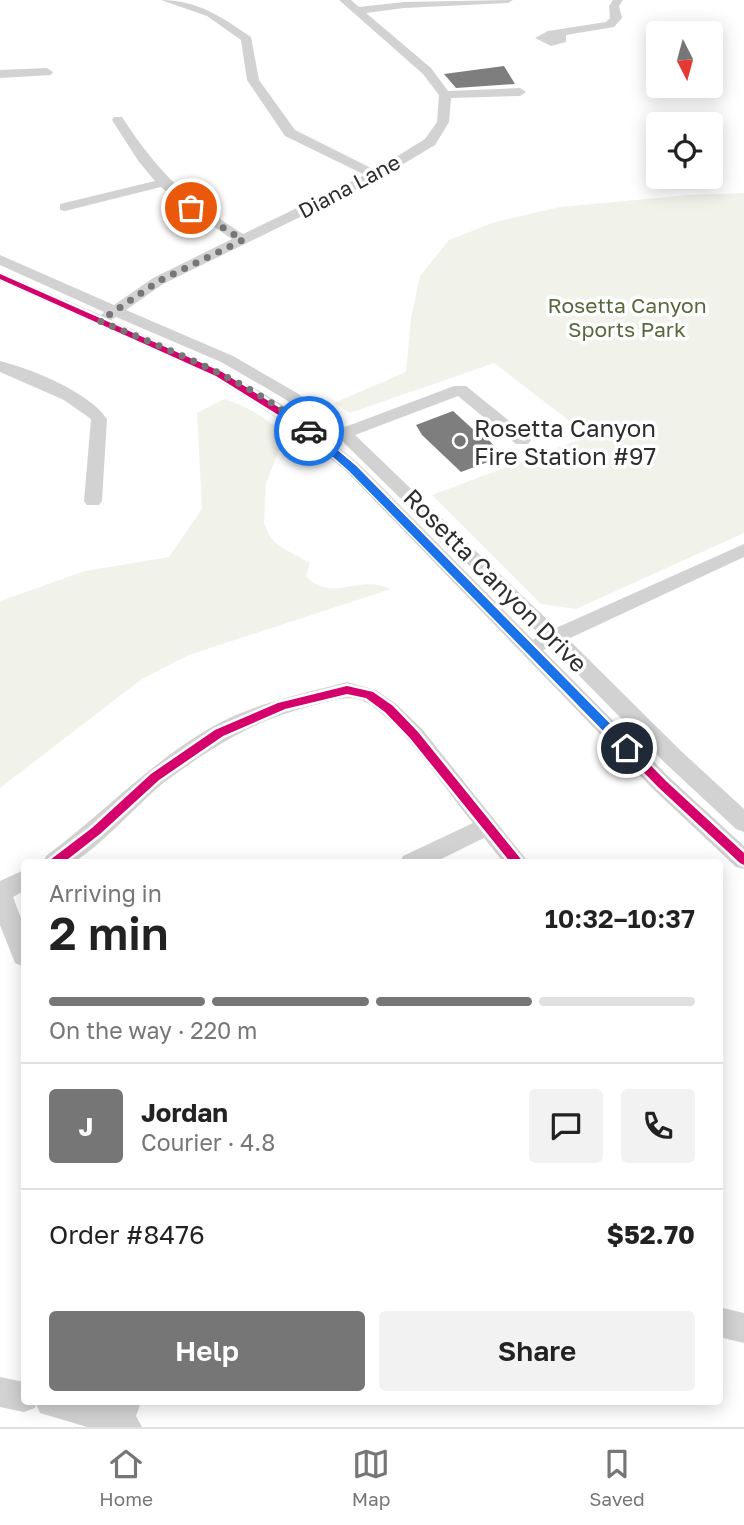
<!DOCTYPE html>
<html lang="en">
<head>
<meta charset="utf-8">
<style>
  body { margin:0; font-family:"Golos Text",sans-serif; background:#f2f2f2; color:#222; height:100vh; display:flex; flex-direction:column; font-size:26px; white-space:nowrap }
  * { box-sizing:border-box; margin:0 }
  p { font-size:23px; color:#767676 }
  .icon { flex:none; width:38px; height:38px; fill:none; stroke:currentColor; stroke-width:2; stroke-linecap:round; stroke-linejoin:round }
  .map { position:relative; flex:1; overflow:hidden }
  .panel { position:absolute; left:21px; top:859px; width:702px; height:546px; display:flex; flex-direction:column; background:#fff; border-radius:7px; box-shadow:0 4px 18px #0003 }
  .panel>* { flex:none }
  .needle { width:46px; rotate:174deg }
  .buttons { position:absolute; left:646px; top:21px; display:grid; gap:14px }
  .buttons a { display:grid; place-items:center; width:77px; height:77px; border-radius:7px; background:#fff; box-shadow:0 4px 18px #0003; font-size:35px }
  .pin { position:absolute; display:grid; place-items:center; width:60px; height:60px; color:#fff; margin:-30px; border:4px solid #fff; border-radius:50%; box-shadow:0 2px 7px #0007 }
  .courier { position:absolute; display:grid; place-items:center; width:70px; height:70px; margin:-35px; border:5px solid #1a73e8; border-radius:50%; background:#fff; color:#222; box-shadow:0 2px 9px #0007 }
  .overview em { font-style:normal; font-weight:600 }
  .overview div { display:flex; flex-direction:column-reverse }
  .overview { display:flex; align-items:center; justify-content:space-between; height:119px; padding:0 28px }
  h1 { font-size:46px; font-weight:600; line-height:52px }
  .bar { display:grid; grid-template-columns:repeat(4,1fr); gap:10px 7px; align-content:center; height:84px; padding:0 28px }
  .bar i { height:9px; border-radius:5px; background:#e0e0e0 }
  .bar .on { background:#767676 }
  .bar p { grid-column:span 4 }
  .line { display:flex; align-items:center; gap:18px; padding:0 28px; border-top:2px solid #e0e0e0 }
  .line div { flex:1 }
  .round { display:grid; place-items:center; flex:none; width:74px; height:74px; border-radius:7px; background:#f2f2f2 }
  .button { display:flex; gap:14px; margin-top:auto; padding:14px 28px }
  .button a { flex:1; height:80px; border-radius:7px; background:#767676; color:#fff; font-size:28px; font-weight:600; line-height:80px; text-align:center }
  .button a+a { background:#f2f2f2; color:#222 }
  .menu { display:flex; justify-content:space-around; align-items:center; height:98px; border-top:2px solid #e0e0e0; background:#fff; font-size:19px; color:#767676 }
  .menu a { display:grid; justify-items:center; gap:4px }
  .menu .on { color:#767676 }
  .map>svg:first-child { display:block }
</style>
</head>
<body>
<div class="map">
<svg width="744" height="1427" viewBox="0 0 744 1427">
  <rect width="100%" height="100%" fill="#fff"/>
  <path fill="#f1f3eb" d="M744 193V533L576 609 541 604 432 495 589 436 494 363 350 413 334 403 406 372 411 318 420 276 449 240 495 222 560 207 689 195Z
    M224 399C245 405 270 420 285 436L266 483 264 523 270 537 279 546 310 563 306 576C331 604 358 573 391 589L189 655 142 679 0 788V601L85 571 169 557 202 509 197 413Z"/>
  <path fill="#7e7e7e" d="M504 66 515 84 456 88 444 74Z
    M453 411 476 432 480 431 504 456 461 472 422 435 416 425Z"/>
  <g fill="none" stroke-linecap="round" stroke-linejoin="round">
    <path fill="#d2d2d2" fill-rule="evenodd" d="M161 0C197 0 222 17 251 37L259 80 295 130 375 170 425 139 437 122 439 95 423 74 339 0H351L359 7 404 2 513 0 508 3 404 8 366 13 431 68 448 91 520 88 526 92 520 96 451 98 449 122 435 145 380 178 163 284 126 310 233 356 297 393 345 427 454 386H466L528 436 531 440 528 444H516L458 396 355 435 556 628 744 544V557L568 639 680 750 744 809V832L736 829 664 762 551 647 543 650 670 778 744 846V869L736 867 654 790 347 472 298 431 213 377 0 281V272L101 315 104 312 0 265V255L114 305 153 278 232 239 182 205 161 187 65 211 60 210V204L155 181 139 162 112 120 114 117H122C160 175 185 197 243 234L365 175 285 136 247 80 241 40 207 16ZM116 317 221 362 285 399 331 432 326 437C262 384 185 353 111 320ZM341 440 540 635 533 640 359 464 332 442Z
      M613 0H623L619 6 622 18 614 27 566 35V42L551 46 535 38 548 31 606 22 610 18 609 6Z
      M47 68 53 72 51 75 0 78V70Z
      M0 361C32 369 89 392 107 419L102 501 99 505H87L84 501 91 419 64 400 0 372Z
      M347 682 376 690 396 704 422 729 529 863H504L484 838 433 863H400L403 856 473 823C447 792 398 717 363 701 347 694 328 702 311 706 255 720 212 747 166 781 145 796 90 859 69 863 61 864 51 863 43 863L46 856C101 815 150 763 210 728 252 704 301 694 347 682Z
      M24 870V891L13 897 24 926V967L15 963 0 925V881Z
      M719 1307 744 1313V1343L719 1337Z
      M0 1377 24 1382V1402H101L109 1405 111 1402H141L136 1416 142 1427H87L40 1413 36 1404 35 1408 24 1412 0 1407Z"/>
    <g stroke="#fff" stroke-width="5">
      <path id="cycleway" d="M0 274 222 372 307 425 356 466 666 781 744 853V865L740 863 658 787 350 470 301 429 216 376 0 279Z
        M347 686 373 692 393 706 418 732 524 863H511L410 738 385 712 366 698 347 694 285 709 223 736 159 780 100 834 63 863H48L50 860 92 828 151 774 215 730 278 703Z"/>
    </g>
    <use href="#cycleway" fill="#d6006c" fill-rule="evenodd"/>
  </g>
  <path fill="#1a73e8" d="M306 429H312L356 466 631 745V751H623L349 471 306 433Z"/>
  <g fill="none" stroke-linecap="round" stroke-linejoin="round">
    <path stroke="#767676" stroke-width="7" stroke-dasharray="0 12.6" d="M191 208 243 240 159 281 100 321C171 351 250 380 309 431"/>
  </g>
  <circle fill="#767676" stroke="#fff" stroke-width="2.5" cx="460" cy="441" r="7"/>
  <g text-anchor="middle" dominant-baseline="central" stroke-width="7" stroke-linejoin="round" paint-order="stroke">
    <g font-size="21" fill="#2d2d2d" stroke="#fff">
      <text transform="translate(349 186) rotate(-28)">Diana Lane</text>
    </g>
    <g font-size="21" fill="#57683b" stroke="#fff">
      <text x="627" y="305">Rosetta Canyon<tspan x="627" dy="24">Sports Park</tspan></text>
    </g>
    <g font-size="24" fill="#2d2d2d" stroke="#fff" text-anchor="start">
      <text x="474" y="427">Rosetta Canyon<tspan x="474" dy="28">Fire Station #97</tspan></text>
    </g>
    <g font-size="24" fill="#2d2d2d" stroke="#fff">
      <text transform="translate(496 580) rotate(45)">Rosetta Canyon Drive</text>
    </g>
  </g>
</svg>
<div class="buttons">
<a><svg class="needle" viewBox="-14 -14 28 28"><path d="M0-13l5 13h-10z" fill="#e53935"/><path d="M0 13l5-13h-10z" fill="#767676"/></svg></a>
<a><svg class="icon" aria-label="locate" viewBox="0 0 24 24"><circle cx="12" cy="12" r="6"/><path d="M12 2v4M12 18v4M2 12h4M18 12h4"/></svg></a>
</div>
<div class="pin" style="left:191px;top:208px;background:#ea580c"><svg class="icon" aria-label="bag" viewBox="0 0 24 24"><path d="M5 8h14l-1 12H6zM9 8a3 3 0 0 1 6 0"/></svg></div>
<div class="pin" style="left:627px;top:748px;background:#1f2937"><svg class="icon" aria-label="home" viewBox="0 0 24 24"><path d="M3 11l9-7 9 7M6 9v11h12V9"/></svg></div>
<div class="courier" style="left:309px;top:431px"><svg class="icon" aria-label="car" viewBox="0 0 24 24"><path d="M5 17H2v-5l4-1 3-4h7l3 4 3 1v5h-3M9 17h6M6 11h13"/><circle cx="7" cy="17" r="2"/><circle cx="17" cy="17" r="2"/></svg></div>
<section class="panel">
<div class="overview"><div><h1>2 min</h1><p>Arriving in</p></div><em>10:32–10:37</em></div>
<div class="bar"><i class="on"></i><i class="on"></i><i class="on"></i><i></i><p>On the way · 220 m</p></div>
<div class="line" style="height:126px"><b class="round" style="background:#767676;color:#fff">J</b><div><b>Jordan</b><p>Courier · 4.8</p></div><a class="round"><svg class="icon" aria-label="chat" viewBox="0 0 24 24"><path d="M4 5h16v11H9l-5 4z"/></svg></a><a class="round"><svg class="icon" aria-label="phone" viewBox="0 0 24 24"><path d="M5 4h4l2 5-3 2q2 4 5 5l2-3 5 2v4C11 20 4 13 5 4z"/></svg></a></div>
<div class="line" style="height:91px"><div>Order #8476</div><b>$52.70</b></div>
<div class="button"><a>Help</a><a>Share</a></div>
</section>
</div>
<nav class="menu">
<a class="on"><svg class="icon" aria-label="home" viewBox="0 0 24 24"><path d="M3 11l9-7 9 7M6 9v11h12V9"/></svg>Home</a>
<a><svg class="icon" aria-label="map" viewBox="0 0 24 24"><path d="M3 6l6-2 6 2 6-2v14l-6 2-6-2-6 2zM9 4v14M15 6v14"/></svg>Map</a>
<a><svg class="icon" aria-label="saved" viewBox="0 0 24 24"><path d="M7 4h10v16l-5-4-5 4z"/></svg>Saved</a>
</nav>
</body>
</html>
